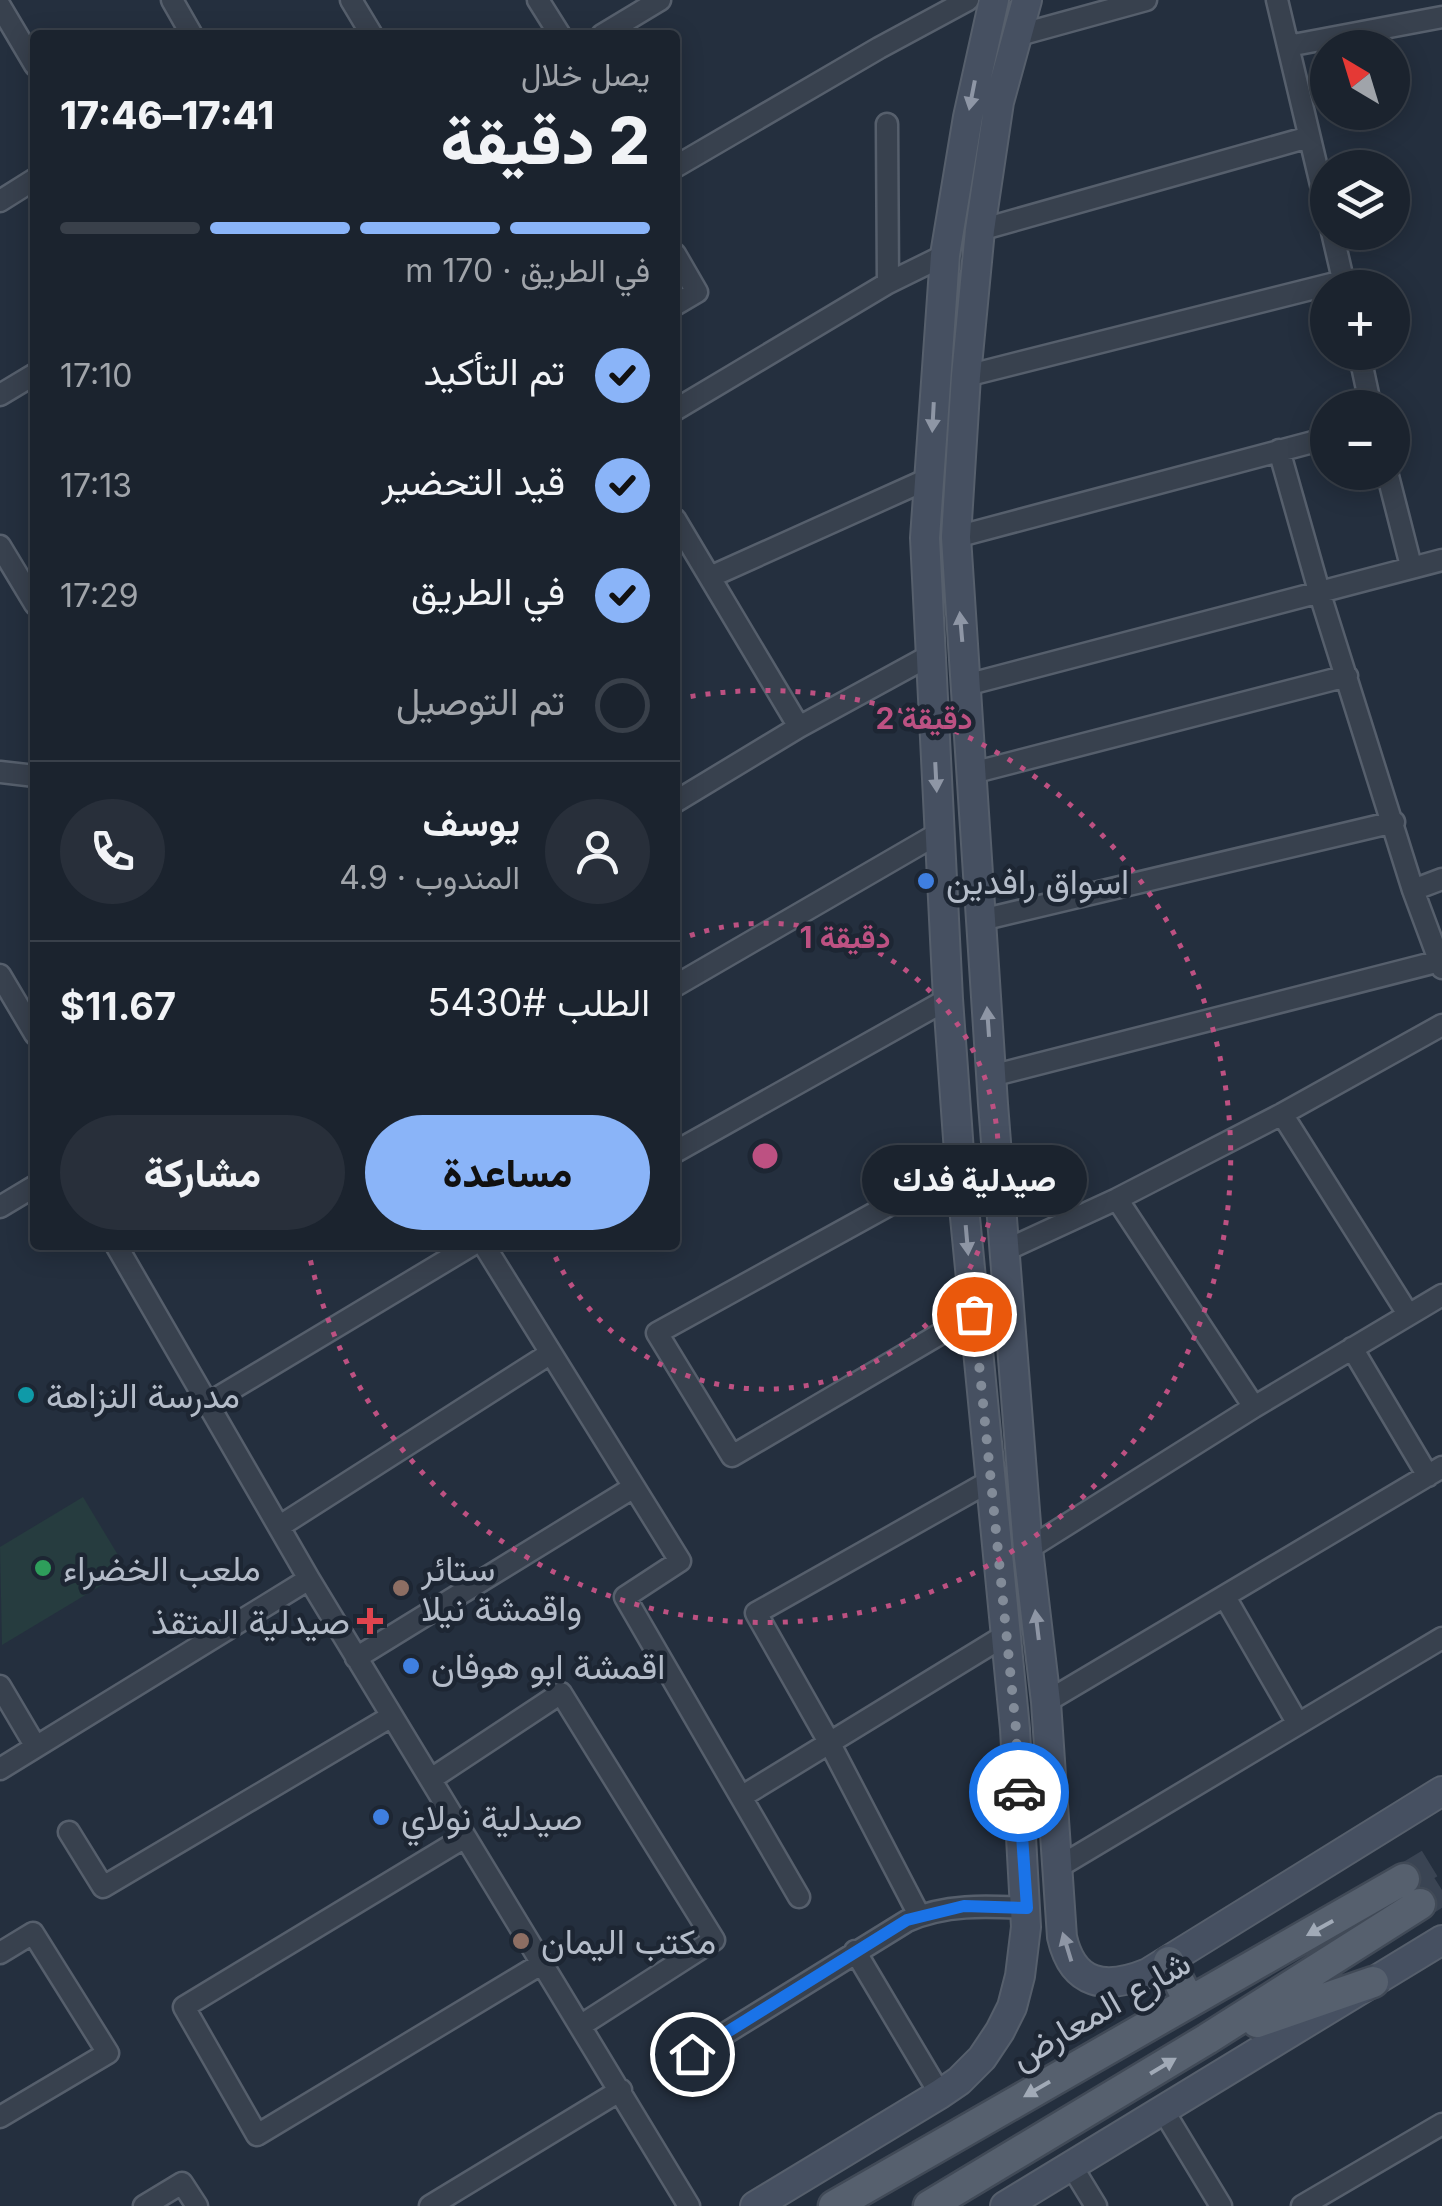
<!DOCTYPE html>
<html lang="ar">
<head>
<meta charset="utf-8">
<style>
  body { margin:0; font-family:Inter,Vazirmatn,sans-serif; background:#282f3a; color:#f1f3f6; direction:rtl; height:100vh; display:flex; flex-direction:column; font-size:38px; white-space:nowrap }
  * { box-sizing:border-box; margin:0 }
  p { font-size:32px; color:#a0a4aa }
  .icon { flex:none; width:55px; height:55px; fill:none; stroke:currentColor; stroke-width:2; stroke-linecap:round; stroke-linejoin:round }
  .map { position:relative; flex:1; overflow:hidden; direction:ltr }
  .details { position:absolute; left:30px; top:30px; width:650px; height:1220px; display:flex; flex-direction:column; background:#1b232e; border-radius:10px; box-shadow:0 5px 25px #0003,0 0 0 2px #39404a; direction:rtl }
  .details>* { flex:none }
  .needle { width:65px; rotate:322deg }
  .tools { position:absolute; left:1310px; top:30px; display:grid; gap:20px }
  .tools a { display:grid; place-items:center; width:100px; height:100px; border-radius:50%; background:#1b232e; box-shadow:0 5px 25px #0003,0 0 0 2px #39404a; font-size:50px }
  .pin { position:absolute; display:grid; place-items:center; width:85px; height:85px; color:#fff; margin:-42px; border:5px solid #fff; border-radius:50%; box-shadow:0 2px 10px #0007 }
  .courier { position:absolute; display:grid; place-items:center; width:100px; height:100px; margin:-50px; border:8px solid #1a73e8; border-radius:50%; background:#fff; color:#222; box-shadow:0 2px 12px #0007 }
  .bubble { position:absolute; height:70px; border-radius:35px; background:#1b232e; box-shadow:0 5px 25px #0003,0 0 0 2px #39404a; font-size:32px; font-weight:800; line-height:70px; text-align:center; direction:rtl }
  .headline em { font-style:normal; font-weight:800 }
  .headline div { display:flex; flex-direction:column-reverse }
  .headline { display:flex; align-items:center; justify-content:space-between; height:170px; padding:0 30px }
  h1 { font-size:65px; font-weight:800; line-height:75px }
  .bar { display:grid; grid-template-columns:repeat(4,1fr); gap:15px 10px; align-content:center; height:120px; padding:0 30px }
  .bar i { height:12px; border-radius:8px; background:#39404a }
  .bar .on { background:#8ab4f8 }
  .bar p { grid-column:span 4 }
  .line { display:flex; align-items:center; gap:25px; padding:0 30px; border-top:2px solid #39404a }
  .line div { flex:1 }
  .round { display:grid; place-items:center; flex:none; width:105px; height:105px; border-radius:52px; background:#282f3a }
  ol { padding:0 30px; list-style:none }
  li { display:flex; align-items:center; gap:30px; height:110px }
  li p { margin-inline-start:auto }
  li .icon { padding:10px; border-radius:50%; background:#8ab4f8; color:#111; stroke-width:4 }
  li:last-child { color:#a0a4aa }
  li i { width:55px; height:55px; border:5px solid #39404a; border-radius:50% }
  .action { display:flex; gap:20px; margin-top:auto; padding:20px 30px }
  .action a { flex:1; height:115px; border-radius:60px; background:#8ab4f8; color:#111; font-size:40px; font-weight:800; line-height:115px; text-align:center }
  .action a+a { background:#282f3a; color:#f1f3f6 }
  .map>svg:first-child { display:block }
</style>
</head>
<body>
<div class="map">
<svg width="1442" height="2206" viewBox="0 0 1442 2206">
  <rect width="100%" height="100%" fill="#242f3e"/>
  <path fill="#263c3f" d="M83 1497 127 1570 2 1645 0 1547Z"/>
  <g fill="none" stroke-linecap="round" stroke-linejoin="round">
    <path stroke="#3a4453" stroke-width="30" stroke-dasharray="30 15" stroke-linecap="butt" d="M1404 1879 1442 1856
      M1420 1904 1442 1890"/>
    <g stroke="#565f6c" stroke-width="25">
      <path id="minor" d="M172 0 192 35
        M351 0 372 35
        M538 0 560 35
        M1277 0 1328 214
        M0 6 35 65
        M602 35 660 0
        M1019 35 1146 0
        M1288 46 1442 17
        M887 124 888 283
        M675 167 879 48 968 0
        M0 201 35 179
        M980 230 1309 137
        M1332 232 1345 288
        M675 254 697 292 675 305
        M1359 352 1371 408
        M966 376 1343 281
        M0 395 35 374
        M675 410 888 283 945 255
        M1279 450 1319 591 1413 890 1442 968
        M1387 472 1411 566
        M675 519 799 727
        M956 537 1328 438
        M0 546 35 604
        M710 577 930 478
        M966 685 1442 560
        M0 772 35 776
        M972 773 1347 676
        M675 802 799 727 929 656
        M1413 890 1442 879
        M981 920 1394 822
        M0 975 35 1034
        M675 986 939 833
        M991 1076 1440 961
        M1282 1114 1408 1314
        M675 1152 948 999
        M960 1166 657 1333 732 1456 974 1314
        M1117 1199 1254 1407
        M0 1207 35 1186
        M116 1245 309 1579 689 2206
        M484 1245 680 1561 625 1597 799 1897
        M1004 1251 1117 1199 1282 1114 1442 1025
        M1352 1348 1428 1476
        M207 1404 472 1245
        M280 1526 551 1353
        M1028 1549 1254 1407 1442 1295
        M1225 1597 1298 1724
        M356 1658 634 1487
        M0 1686 36 1747
        M1046 1702 1442 1467
        M0 1769 309 1579
        M431 1779 561 1693 714 1940 580 2026
        M741 1797 1004 1636
        M69 1832 103 1887 392 1716
        M465 1837 184 2007 257 2135 541 1964
        M1057 1868 1442 1638
        M919 1915 829 1742 756 1613 990 1481
        M855 1951 940 2094
        M0 1953 33 1933 108 2053 0 2117
        M692 2054 907 1921C946 1904 985 1906 1027 1908
        M1163 2110 1221 2206
        M1071 2165 1096 2206
        M144 2206 182 2183 197 2206
        M430 2206 621 2090
        M1302 2206 1442 2124"/>
    </g>
    <g stroke="#565f6c" stroke-width="32">
      <path id="secondary" d="M1027 0 999 102 980 230 966 376 956 537 993 1104 1028 1549 1046 1702 1062 1937C1073 1986 1106 1990 1148 1973L1442 1791
        M755 2206 940 2094 959 2081 982 2058 1000 2031 1012 2007 1020 1976 1026 1927 1015 1729 960 1166 948 999 925 538 945 255 968 117 994 0
        M1005 2206 1442 1940"/>
    </g>
    <g stroke="#414a57" stroke-width="35">
      <path id="primary" d="M1169 1962 1189 2001
        M1257 2022 1373 1982
        M834 2206 1404 1879
        M929 2206 1207 2039 1420 1904"/>
    </g>
    <use href="#minor" stroke="#38414e" stroke-width="20"/>
    <use href="#secondary" stroke="#465061" stroke-width="28"/>
    <use href="#primary" stroke="#56606e" stroke-width="30"/>
  </g>
  <defs><path id="oneway-solid" d="M-6-.8H1V-3.2L6.5 0L1 3.2V.8H-6Z" transform="scale(2.5)"/></defs>
  <g fill="#8e96a5">
    <use href="#oneway-solid" transform="translate(972 95) rotate(101)"/>
    <use href="#oneway-solid" transform="translate(933 417) rotate(93)"/>
    <use href="#oneway-solid" transform="translate(961 627) rotate(-95)"/>
    <use href="#oneway-solid" transform="translate(936 777) rotate(87)"/>
    <use href="#oneway-solid" transform="translate(988 1022) rotate(-94)"/>
    <use href="#oneway-solid" transform="translate(967 1240) rotate(85)"/>
    <use href="#oneway-solid" transform="translate(1037 1625) rotate(-97)"/>
    <use href="#oneway-solid" transform="translate(1067 1947) rotate(-107)"/>
  </g>
  <g fill="#a1aab7">
    <use href="#oneway-solid" transform="translate(1320 1928) rotate(151)"/>
    <use href="#oneway-solid" transform="translate(1163 2066) rotate(-31)"/>
    <use href="#oneway-solid" transform="translate(1037 2089) rotate(150)"/>
  </g>
  <g fill="none" stroke-linecap="round" stroke-linejoin="round">
    <path stroke="#828b98" stroke-width="10" stroke-dasharray="0 18" d="M974 1314 1016 1729 1019 1792"/>
    <path stroke="#1a73e8" stroke-width="12" d="M692 2054 907 1920 964 1906 1027 1908 1019 1792"/>
  </g>
  <g fill="none" stroke="#bd5182" stroke-width="5" stroke-dasharray="5 10">
    <path d="M676 941A233 233 0 1 1 550 1245"/>
    <path d="M676 699A466 466 0 1 1 308 1249"/>
  </g>
  <g fill="#3f7fe0" stroke="#1d2633" stroke-width="4">
    <circle cx="926" cy="881" r="10"/>
    <circle cx="411" cy="1666" r="10"/>
    <circle cx="381" cy="1817" r="10"/>
  </g>
  <circle fill="#0f9aa8" stroke="#1d2633" stroke-width="4" cx="26" cy="1395" r="10"/>
  <circle fill="#2e9e5b" stroke="#1d2633" stroke-width="4" cx="43" cy="1568" r="10"/>
  <g fill="#8d6e63" stroke="#1d2633" stroke-width="4">
    <circle cx="401" cy="1588" r="10"/>
    <circle cx="521" cy="1941" r="10"/>
  </g>
  <path fill="#e0444e" stroke="#1d2633" stroke-width="4" d="M365 1606h10v10h10v10h-10v10h-10v-10h-10v-10h10z"/>
  <g text-anchor="middle" dominant-baseline="central" stroke-width="9" stroke-linejoin="round" paint-order="stroke">
    <g font-size="35" fill="#b4bcc9" stroke="#1d2633" text-anchor="start">
      <text x="946" y="881">اسواق رافدين</text>
      <text x="46" y="1395">مدرسة النزاهة</text>
      <text x="63" y="1568">ملعب الخضراء</text>
      <text x="421" y="1568">ستائر<tspan x="421" dy="40">واقمشة نيلا</tspan></text>
      <text x="350" y="1621" text-anchor="end">صيدلية المتقذ</text>
      <text x="431" y="1666">اقمشة ابو هوفان</text>
      <text x="401" y="1817">صيدلية نولاي</text>
      <text x="541" y="1941">مكتب اليمان</text>
    </g>
    <g font-size="35" fill="#b4bcc9" stroke="#1d2633">
      <text transform="translate(1100 2009) rotate(-30)">شارع المعارض</text>
    </g>
  </g>
  <circle cx="765" cy="1156" r="15" fill="#bd5182" stroke="#1d2633" stroke-width="5"/>
  <g font-size="30" text-anchor="middle" font-weight="bold" fill="#bd5182" stroke="#1d2633" stroke-width="9" stroke-linejoin="round" paint-order="stroke">
    <text x="924" y="729">2 دقيقة</text>
    <text x="845" y="948">1 دقيقة</text>
  </g>
</svg>
<div class="tools">
<a><svg class="needle" viewBox="-14 -14 28 28"><path d="M0-13l5 13h-10z" fill="#e53935"/><path d="M0 13l5-13h-10z" fill="#a0a4aa"/></svg></a>
<a><svg class="icon" aria-label="layers" viewBox="0 0 24 24"><path d="M12 4l9 5-9 5-9-5zM3 14l9 5 9-5"/></svg></a>
<a>+</a>
<a>−</a>
</div>
<div class="pin" style="left:974px;top:1314px;background:#ea580c"><svg class="icon" aria-label="bag" viewBox="0 0 24 24"><path d="M5 8h14l-1 12H6zM9 8a3 3 0 0 1 6 0"/></svg></div>
<div class="pin" style="left:692px;top:2054px;background:#1f2937"><svg class="icon" aria-label="home" viewBox="0 0 24 24"><path d="M3 11l9-7 9 7M6 9v11h12V9"/></svg></div>
<div class="courier" style="left:1019px;top:1792px"><svg class="icon" aria-label="car" viewBox="0 0 24 24"><path d="M5 17H2v-5l4-1 3-4h7l3 4 3 1v5h-3M9 17h6M6 11h13"/><circle cx="7" cy="17" r="2"/><circle cx="17" cy="17" r="2"/></svg></div>
<div class="bubble" style="left:862px;top:1145px;width:225px">صيدلية فدك</div>
<section class="details">
<div class="headline"><div><h1>2 دقيقة</h1><p>يصل خلال</p></div><em>17:41–17:46</em></div>
<div class="bar"><i class="on"></i><i class="on"></i><i class="on"></i><i></i><p>في الطريق · 170 m</p></div>
<ol>
<li><svg class="icon" aria-label="check" viewBox="0 0 24 24"><path d="M5 12l5 5 9-10"/></svg>تم التأكيد<p>17:10</p></li>
<li><svg class="icon" aria-label="check" viewBox="0 0 24 24"><path d="M5 12l5 5 9-10"/></svg>قيد التحضير<p>17:13</p></li>
<li><svg class="icon" aria-label="check" viewBox="0 0 24 24"><path d="M5 12l5 5 9-10"/></svg>في الطريق<p>17:29</p></li>
<li><i></i>تم التوصيل</li>
</ol>
<div class="line" style="height:180px"><a class="round"><svg class="icon" aria-label="person" viewBox="0 0 24 24"><circle cx="12" cy="8" r="4"/><path d="M4 21q1-7 8-7t8 7"/></svg></a><div><b>يوسف</b><p>المندوب · 4.9</p></div><a class="round"><svg class="icon" aria-label="phone" viewBox="0 0 24 24"><path d="M5 4h4l2 5-3 2q2 4 5 5l2-3 5 2v4C11 20 4 13 5 4z"/></svg></a></div>
<div class="line" style="height:130px"><div>الطلب #5430</div><b>$11.67</b></div>
<div class="action"><a>مساعدة</a><a>مشاركة</a></div>
</section>
</div>
</body>
</html>
